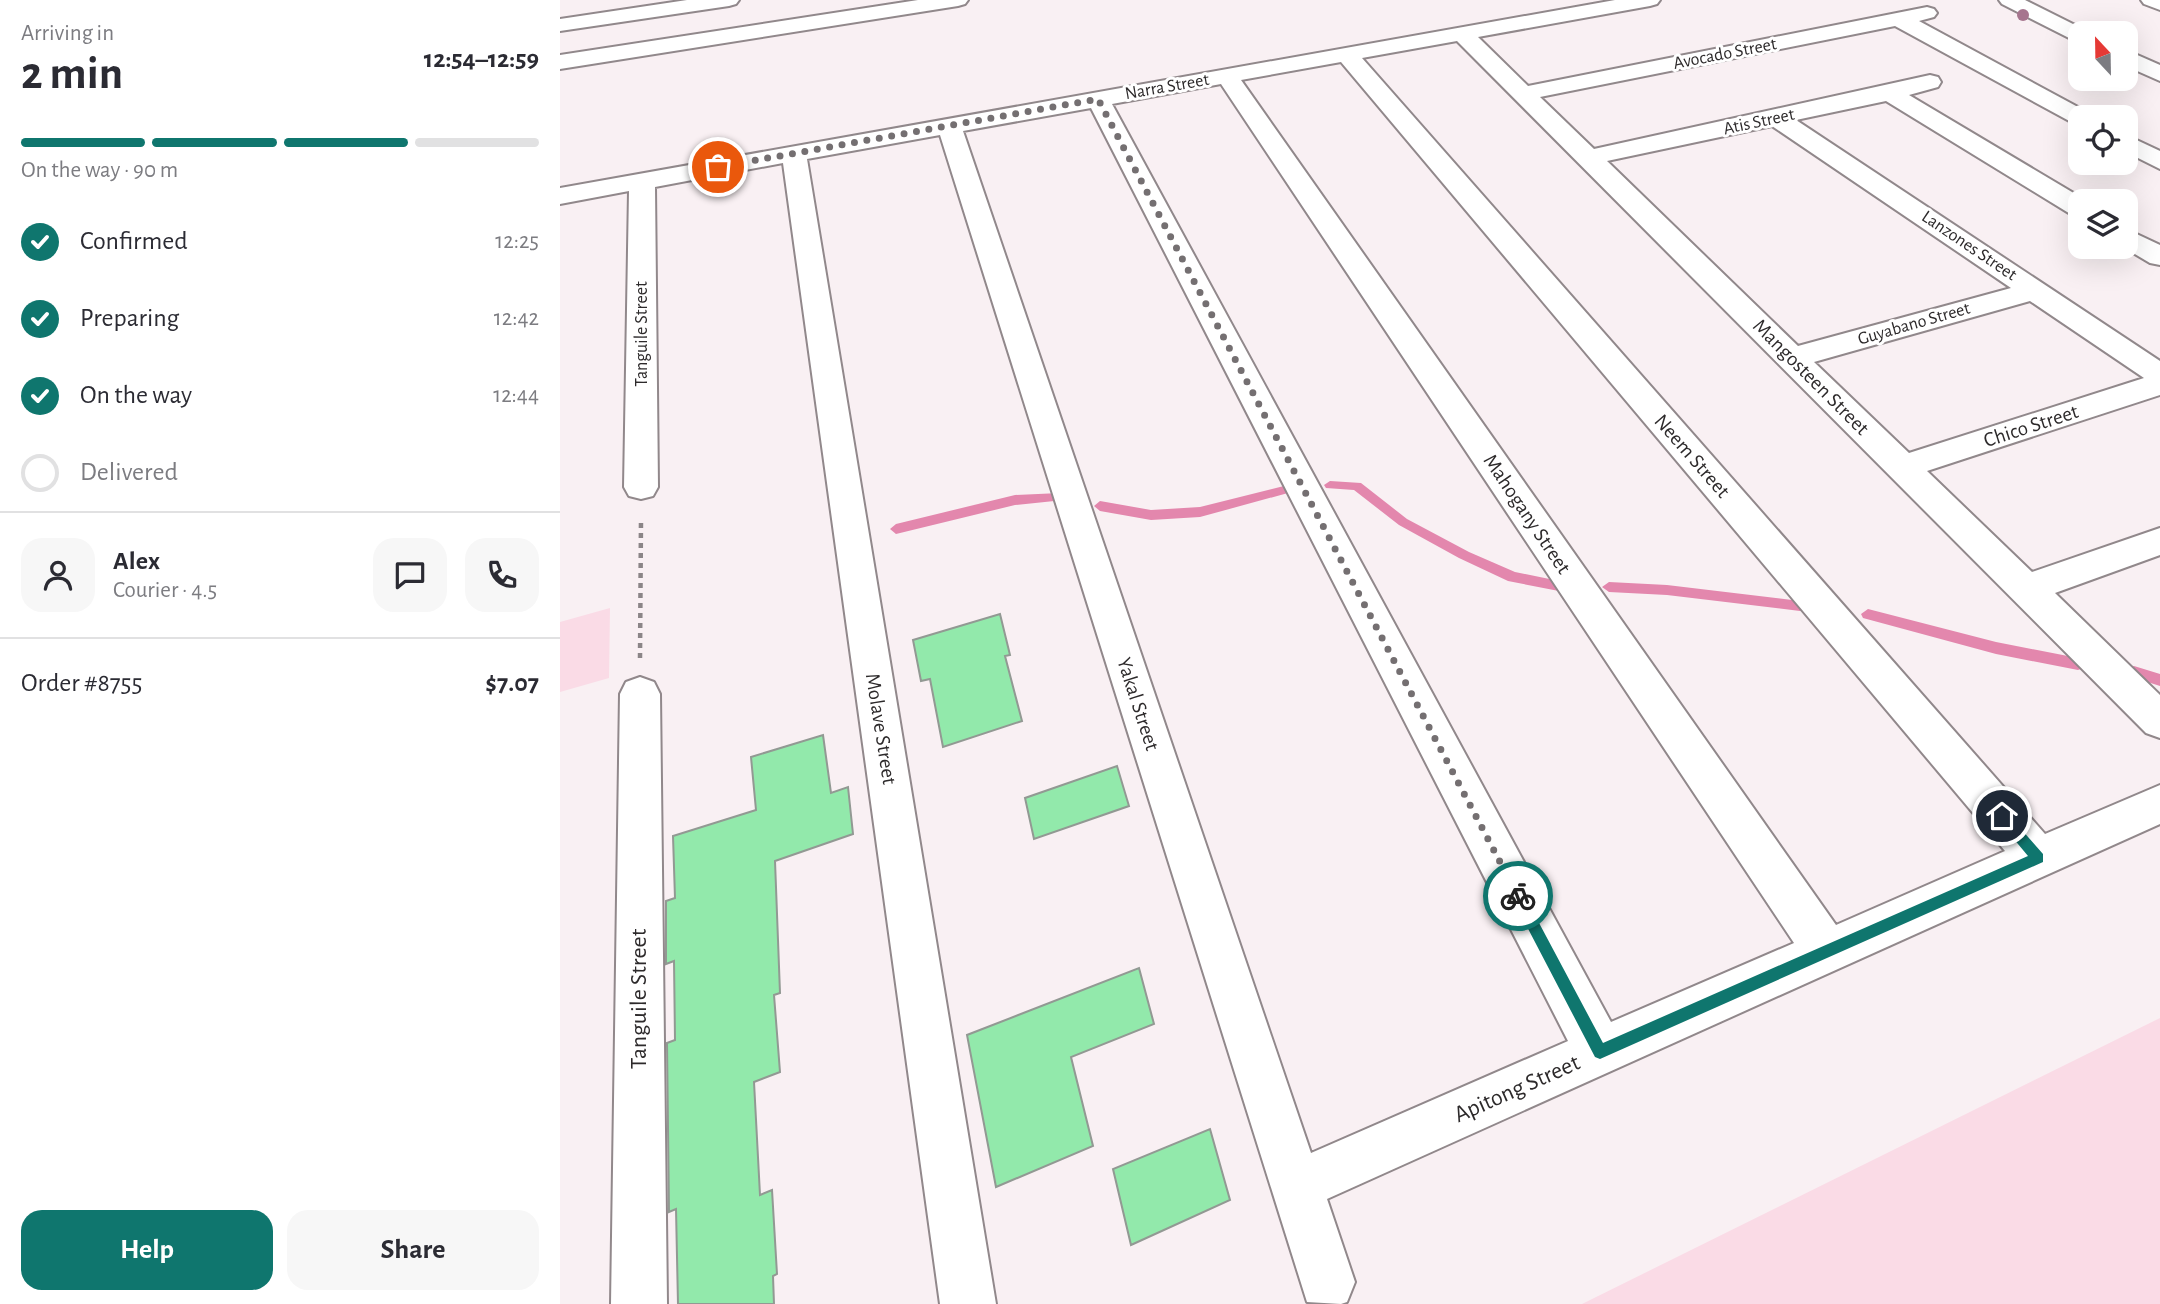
<!DOCTYPE html>
<html lang="en">
<head>
<meta charset="utf-8">
<style>
  body { margin:0; font-family:"Alegreya Sans",sans-serif; background:#f7f7f7; color:#2b2b33; height:100vh; display:flex; flex-direction:column; font-size:26px; white-space:nowrap }
  * { box-sizing:border-box; margin:0 }
  p { font-size:23px; color:#7c7c81 }
  .icon { flex:none; width:38px; height:38px; fill:none; stroke:currentColor; stroke-width:2; stroke-linecap:round; stroke-linejoin:round }
  .map { position:relative; flex:1; overflow:hidden }
  .sheet { display:flex; flex-direction:column; background:#fff; width:560px }
  .sheet>* { flex:none }
  .needle { width:46px; rotate:338deg }
  .fabs { position:absolute; left:1508px; top:21px; display:grid; gap:14px }
  .fabs a { display:grid; place-items:center; width:70px; height:70px; border-radius:14px; background:#fff; box-shadow:0 7px 28px #0002; font-size:35px }
  .pin { position:absolute; display:grid; place-items:center; width:60px; height:60px; color:#fff; margin:-30px; border:4px solid #fff; border-radius:50%; box-shadow:0 2px 7px #0007 }
  .courier { position:absolute; display:grid; place-items:center; width:70px; height:70px; margin:-35px; border:5px solid #0f766e; border-radius:50%; background:#fff; color:#222; box-shadow:0 2px 9px #0007 }
  .head em { font-style:normal; font-weight:700 }
  .head div { display:flex; flex-direction:column-reverse }
  .head { display:flex; align-items:center; justify-content:space-between; height:119px; padding:0 21px }
  h1 { font-size:46px; font-weight:700; line-height:52px }
  .bar { display:grid; grid-template-columns:repeat(4,1fr); gap:10px 7px; align-content:center; height:84px; padding:0 21px }
  .bar i { height:9px; border-radius:5px; background:#e1e1e2 }
  .bar .selected { background:#0f766e }
  .bar p { grid-column:span 4 }
  .line { display:flex; align-items:center; gap:18px; padding:0 21px; border-top:2px solid #e1e1e2 }
  .line div { flex:1 }
  .round { display:grid; place-items:center; flex:none; width:74px; height:74px; border-radius:21px; background:#f7f7f7 }
  ol { padding:0 21px; list-style:none }
  li { display:flex; align-items:center; gap:21px; height:77px }
  li p { margin-inline-start:auto }
  li .icon { padding:7px; border-radius:50%; background:#0f766e; color:#fff; stroke-width:4 }
  li:last-child { color:#7c7c81 }
  li i { width:38px; height:38px; border:4px solid #e1e1e2; border-radius:50% }
  .action { display:flex; gap:14px; margin-top:auto; padding:14px 21px }
  .action a { flex:1; height:80px; border-radius:21px; background:#0f766e; color:#fff; font-size:28px; font-weight:700; line-height:80px; text-align:center }
  .action a+a { background:#f7f7f7; color:#2b2b33 }
  main { display:flex; flex:1; min-height:0 }
  .map>svg:first-child { display:block }
</style>
</head>
<body>
<main>
<section class="sheet">
<div class="head"><div><h1>2 min</h1><p>Arriving in</p></div><em>12:54–12:59</em></div>
<div class="bar"><i class="selected"></i><i class="selected"></i><i class="selected"></i><i></i><p>On the way · 90 m</p></div>
<ol>
<li><svg class="icon" aria-label="check" viewBox="0 0 24 24"><path d="M5 12l5 5 9-10"/></svg>Confirmed<p>12:25</p></li>
<li><svg class="icon" aria-label="check" viewBox="0 0 24 24"><path d="M5 12l5 5 9-10"/></svg>Preparing<p>12:42</p></li>
<li><svg class="icon" aria-label="check" viewBox="0 0 24 24"><path d="M5 12l5 5 9-10"/></svg>On the way<p>12:44</p></li>
<li><i></i>Delivered</li>
</ol>
<div class="line" style="height:126px"><a class="round"><svg class="icon" aria-label="person" viewBox="0 0 24 24"><circle cx="12" cy="8" r="4"/><path d="M4 21q1-7 8-7t8 7"/></svg></a><div><b>Alex</b><p>Courier · 4.5</p></div><a class="round"><svg class="icon" aria-label="chat" viewBox="0 0 24 24"><path d="M4 5h16v11H9l-5 4z"/></svg></a><a class="round"><svg class="icon" aria-label="phone" viewBox="0 0 24 24"><path d="M5 4h4l2 5-3 2q2 4 5 5l2-3 5 2v4C11 20 4 13 5 4z"/></svg></a></div>
<div class="line" style="height:91px"><div>Order #8755</div><b>$7.07</b></div>
<div class="action"><a>Help</a><a>Share</a></div>
</section>
<div class="map">
<svg width="1600" height="1304" viewBox="0 0 1600 1304">
  <rect width="100%" height="100%" fill="#f9f0f3"/>
  <path fill="#fadbe6" d="M50 608 49 678 0 692V622Z
    M1600 1018V1304H1022Z"/>
  <g fill="none" stroke-linecap="round" stroke-linejoin="round">
    <path fill="#e387ad" fill-rule="evenodd" d="M770 481 801 483 847 519 909 552 955 572 1004 582 1011 587 1004 592 948 581 899 558 839 525 794 490 766 488 764 485Z
      M724 486 730 490 728 493 640 517 591 520 540 511 534 506 540 501 591 510 640 507Z
      M500 493 506 497 504 500 455 505 336 534 330 529 336 524 455 495Z
      M1049 582 1107 585 1240 601 1247 606 1240 611 1107 595 1049 592 1042 587Z
      M1308 609 1436 642 1518 658 1523 660 1525 664 1523 668 1518 670 1436 654 1303 618 1301 614Z
      M1574 666 1600 674V686L1569 676 1567 672 1569 668Z"/>
  </g>
  <path fill="#92e9ab" stroke="#929993" stroke-width="2" d="M440 614 450 655 445 656 462 721 383 747 370 679 361 681 353 640Z
    M263 735 271 793 288 787 293 834 215 861 220 993 214 995 220 1072 194 1082 200 1195 212 1190 217 1274 213 1276 214 1304H118L116 1209 109 1212 107 1043 115 1040 114 961 106 964V901L115 898 113 836 196 810 191 757Z
    M557 766 569 806 474 839 465 798Z
    M579 968 594 1024 511 1057 533 1146 436 1187 407 1035Z
    M650 1129 670 1200 571 1245 553 1169Z"/>
  <g fill="none" stroke-linecap="round" stroke-linejoin="round">
    <g stroke="#91888b" stroke-width="4">
      <path id="minor" d="M127 0H179L176 4 169 6 0 31V19Z
        M358 0H408L405 4 398 6 0 69V55Z
        M1055 0H1100L1097 4 1090 6 918 37 968 86 1367 7 1374 9 1377 13 1374 17 1359 21 1529 113 1532 117H1521V125L1513 123 1335 26 980 97 1034 149 1370 75 1378 77 1381 82 1378 87 1349 95 1527 201H1521V217L1512 215 1326 101 1236 120 1600 361V395L1367 471 1472 572 1600 528V555L1495 593 1600 695V738L1586 733 897 41 802 58 1485 834 1600 785V824L767 1199 795 1282 787 1302 781 1304 747 1302 380 135 247 159 436 1304H380L223 163 95 187 98 487 93 496 81 499 69 496 64 487 69 191 0 204V188ZM781 62 1445 851 1276 925 681 80ZM661 84 1234 943 1051 1022 552 104ZM531 108 1008 1041 751 1153 403 131ZM1212 126 1451 288 1238 346 1047 161ZM1470 301 1584 378 1349 453 1254 362Z
        M1439 0H1465L1531 33H1521V41L1513 40 1442 4Z
        M1581 0H1600V10L1584 4Z
        M1566 50 1600 65V81L1566 66Z
        M1566 135 1600 151V169L1566 152Z
        M1566 229 1600 245V265L1590 263 1563 247H1566Z
        M80 677 94 682 100 694 107 1304H51L60 694 66 682Z"/>
    </g>
    <path stroke="#8b8587" stroke-width="4.5" stroke-dasharray="5 5" stroke-linecap="butt" d="M80 658 81 520"/>
    <use href="#minor" fill="#fff" fill-rule="evenodd"/>
  </g>
  <circle fill="#a6758e" cx="1463" cy="15" r="6"/>
  <path fill="#0f766e" d="M1442 810 1446 812 1483 854V862L1040 1059 1035 1057 951 896 958 889 962 891 1043 1043 1468 856 1438 820 1436 816Z"/>
  <g fill="none" stroke-linecap="round" stroke-linejoin="round">
    <path stroke="#746f71" stroke-width="7" stroke-dasharray="0 12.6" d="M158 167 538 99 958 896"/>
  </g>
  <g text-anchor="middle" dominant-baseline="central" stroke-width="6" stroke-linejoin="round" paint-order="stroke">
    <g font-size="18" fill="#2d2a2b" stroke="#fff">
      <text transform="translate(1165 54) rotate(-11)">Avocado Street</text>
      <text transform="translate(607 87) rotate(-10)">Narra Street</text>
      <text transform="translate(1199 122) rotate(-12)">Atis Street</text>
      <text transform="translate(1409 246) rotate(34)">Lanzones Street</text>
      <text transform="translate(1354 324) rotate(-16)">Guyabano Street</text>
      <text transform="translate(82 334) rotate(-90)">Tanguile Street</text>
    </g>
    <g font-size="21" fill="#2d2a2b" stroke="#fff">
      <text transform="translate(1251 377) rotate(45)">Mangosteen Street</text>
      <text transform="translate(1471 426) rotate(-18)">Chico Street</text>
      <text transform="translate(1132 456) rotate(49)">Neem Street</text>
      <text transform="translate(967 514) rotate(56)">Mahogany Street</text>
      <text transform="translate(578 704) rotate(72)">Yakal Street</text>
      <text transform="translate(321 729) rotate(81)">Molave Street</text>
    </g>
    <g font-size="24" fill="#2d2a2b" stroke="#fff">
      <text transform="translate(79 999) rotate(-90)">Tanguile Street</text>
      <text transform="translate(957 1089) rotate(-24)">Apitong Street</text>
    </g>
  </g>
</svg>
<div class="fabs">
<a><svg class="needle" viewBox="-14 -14 28 28"><path d="M0-13l5 13h-10z" fill="#e53935"/><path d="M0 13l5-13h-10z" fill="#7c7c81"/></svg></a>
<a><svg class="icon" aria-label="locate" viewBox="0 0 24 24"><circle cx="12" cy="12" r="6"/><path d="M12 2v4M12 18v4M2 12h4M18 12h4"/></svg></a>
<a><svg class="icon" aria-label="layers" viewBox="0 0 24 24"><path d="M12 4l9 5-9 5-9-5zM3 14l9 5 9-5"/></svg></a>
</div>
<div class="pin" style="left:158px;top:167px;background:#ea580c"><svg class="icon" aria-label="bag" viewBox="0 0 24 24"><path d="M5 8h14l-1 12H6zM9 8a3 3 0 0 1 6 0"/></svg></div>
<div class="pin" style="left:1442px;top:816px;background:#1f2937"><svg class="icon" aria-label="home" viewBox="0 0 24 24"><path d="M3 11l9-7 9 7M6 9v11h12V9"/></svg></div>
<div class="courier" style="left:958px;top:896px"><svg class="icon" aria-label="bike" viewBox="0 0 24 24"><circle cx="6" cy="16" r="4"/><circle cx="18" cy="16" r="4"/><path d="M6 16l4-8h5l3 8M10 8l3 8H6M13 5h3"/></svg></div>
</div>
</main>
</body>
</html>
